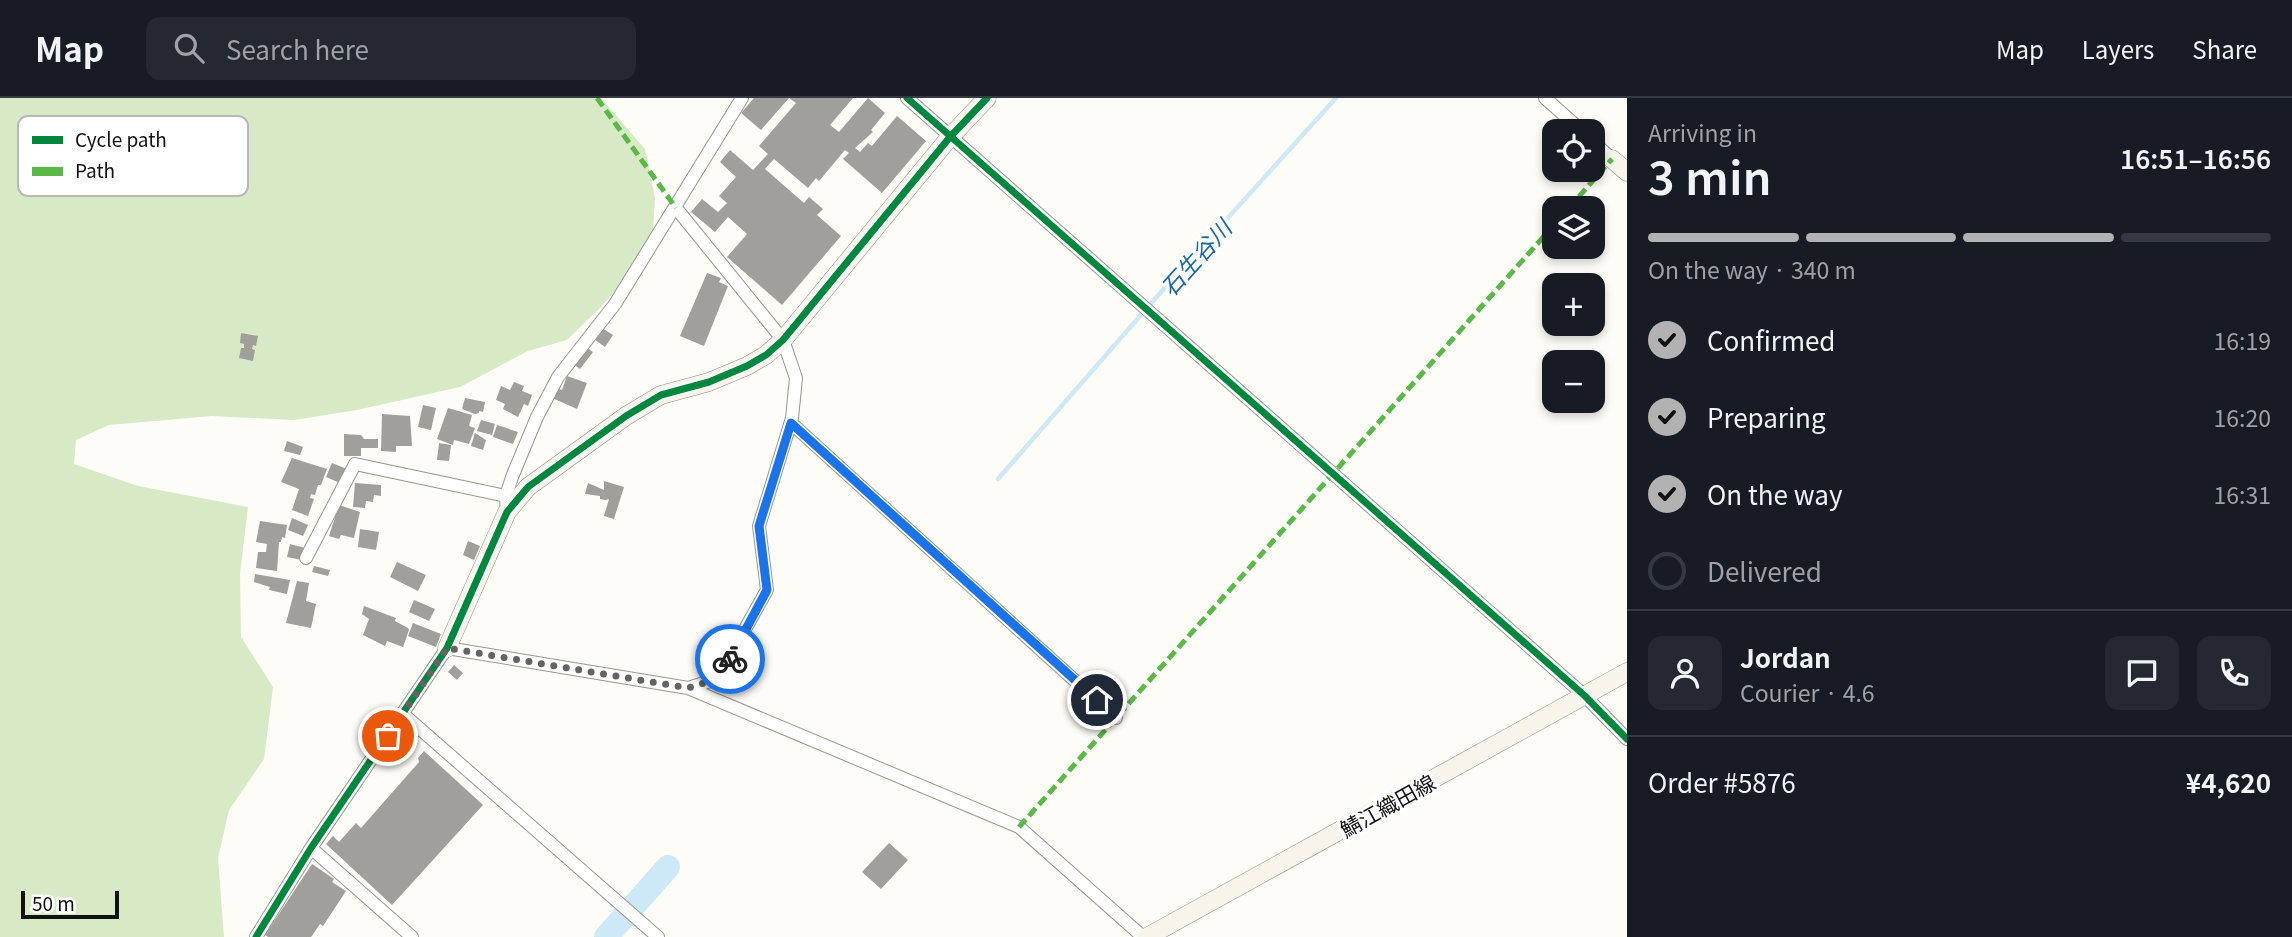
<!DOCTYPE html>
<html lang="en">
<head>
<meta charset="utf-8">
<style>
  body { margin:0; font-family:Georgia,"Noto Sans JP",serif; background:#242831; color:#f1f3f6; height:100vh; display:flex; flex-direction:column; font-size:26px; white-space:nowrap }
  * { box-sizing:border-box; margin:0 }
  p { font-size:23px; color:#9ea1a6 }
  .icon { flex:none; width:38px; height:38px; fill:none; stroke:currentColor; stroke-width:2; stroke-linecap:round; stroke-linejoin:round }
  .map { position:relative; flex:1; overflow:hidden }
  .side { display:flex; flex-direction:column; background:#171b24; width:665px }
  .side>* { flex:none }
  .tools { position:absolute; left:1542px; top:21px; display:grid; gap:14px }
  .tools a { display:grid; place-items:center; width:63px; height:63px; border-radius:14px; background:#171b24; box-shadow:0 4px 10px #0003; font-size:35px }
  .scale { position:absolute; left:21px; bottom:18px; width:98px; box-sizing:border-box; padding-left:7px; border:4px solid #111; border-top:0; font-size:19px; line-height:24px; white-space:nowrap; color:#111; -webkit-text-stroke:5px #fff; paint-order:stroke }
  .pin { position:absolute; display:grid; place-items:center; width:60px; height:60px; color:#fff; margin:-30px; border:4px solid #fff; border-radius:50%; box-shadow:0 2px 7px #0007 }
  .courier { position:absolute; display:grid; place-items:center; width:70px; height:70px; margin:-35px; border:5px solid #1a73e8; border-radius:50%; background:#fff; color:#222; box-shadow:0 2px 9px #0007 }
  .overview em { font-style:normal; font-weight:600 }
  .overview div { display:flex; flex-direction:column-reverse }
  .overview { display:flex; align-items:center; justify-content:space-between; height:119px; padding:0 21px }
  h1 { font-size:46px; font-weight:600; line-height:52px }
  .bar { display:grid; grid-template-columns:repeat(4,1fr); gap:10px 7px; align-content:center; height:84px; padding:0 21px }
  .bar i { height:9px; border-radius:5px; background:#363941 }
  .bar .selected { background:#b2b2b3 }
  .bar p { grid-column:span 4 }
  .line { display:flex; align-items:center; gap:18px; padding:0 21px; border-top:2px solid #363941 }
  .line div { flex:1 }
  .round { display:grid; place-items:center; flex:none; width:74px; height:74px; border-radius:14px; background:#242831 }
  ol { padding:0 21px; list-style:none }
  li { display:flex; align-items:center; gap:21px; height:77px }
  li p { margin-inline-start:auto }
  li .icon { padding:7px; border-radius:50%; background:#b2b2b3; color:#111; stroke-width:4 }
  li:last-child { color:#9ea1a6 }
  li i { width:38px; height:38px; border:4px solid #363941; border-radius:50% }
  header { display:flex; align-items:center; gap:42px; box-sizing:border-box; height:98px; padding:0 35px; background:#171b24; border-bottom:2px solid #363941 }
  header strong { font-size:33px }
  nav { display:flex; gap:38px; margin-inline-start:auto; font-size:24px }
  .search { width:490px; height:63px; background:#242831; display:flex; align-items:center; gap:18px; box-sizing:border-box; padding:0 24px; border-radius:14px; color:#9ea1a6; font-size:26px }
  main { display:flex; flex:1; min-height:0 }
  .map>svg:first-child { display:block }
</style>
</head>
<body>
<header>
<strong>Map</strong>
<div class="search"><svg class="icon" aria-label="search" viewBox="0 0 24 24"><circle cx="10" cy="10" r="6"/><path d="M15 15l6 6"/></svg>Search here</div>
<nav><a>Map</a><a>Layers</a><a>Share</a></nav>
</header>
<main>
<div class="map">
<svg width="1627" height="839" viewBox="0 0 1627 839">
  <rect width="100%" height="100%" fill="#fdfcf7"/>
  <path fill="#d8eac5" d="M0 0H601L645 51 655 100 652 151 600 210 567 242 528 253 460 289 357 312 294 322 212 318 109 327 76 342 74 366 138 388 248 409 240 476 241 539 273 589 264 661 229 712 218 760 224 839H0Z"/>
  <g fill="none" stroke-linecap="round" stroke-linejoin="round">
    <path stroke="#cde8f7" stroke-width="4.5" d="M998 381 1153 203 1336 0"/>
    <path stroke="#cde8f7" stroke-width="24" d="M606 839 668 769"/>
  </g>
  <path fill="#a19f9c" d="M754 0H853L830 27 839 34 868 0 885 15 871 32 873 34 855 50 860 54 868 45 872 48 897 18 926 43 882 95 843 61 849 55 845 52 819 83 816 80 808 90 774 61 765 71 804 105 809 99 823 111 817 117 841 138 782 207 727 159 747 136 728 119 715 134 691 114 702 101 718 114 727 105 719 98 736 79 720 64 730 52 753 72 768 56 759 48 796 5 789 0 761 32 741 15Z
    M707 175 721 180 719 184 728 188 704 248 680 238Z
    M602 230 613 237 605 249 594 241Z
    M241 235 258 238 256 248 253 247 252 251 255 252 253 263 239 260 241 250H244V246L240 245Z
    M586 249 593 254 580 271 572 265Z
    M567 278 587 285 577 311 550 299 553 289 562 292Z
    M514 284 524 288 522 293 532 297 528 308 524 306 518 319 503 311 505 306 496 302 501 288 510 292Z
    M465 300 485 304 483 314 479 313V315L475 316 462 311Z
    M423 307 436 310 431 332 418 329Z
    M448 310 472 317 469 328 475 330 469 346 454 342 453 347 437 341Z
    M382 316 410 318 412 348H396V354L381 353Z
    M481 322 495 326 492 337 477 333Z
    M497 327 518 334 513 346 493 339Z
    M475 335 486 342 483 352 471 348Z
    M344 336 361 337 364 341H378V350H361V358H344Z
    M287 343 303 349 300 357 284 353Z
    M439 345 451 347 449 363 437 362Z
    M292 360 327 371 321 387H318L315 397 311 396 310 400 314 401 308 418 292 412 299 391 281 384Z
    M332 365 347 371 340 385 326 379Z
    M604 383 624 389 614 421 604 418 609 401 606 402 600 401V398L585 396 588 385 604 392Z
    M355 385 381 387V398L374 397 373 404 366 403 365 410 353 409Z
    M339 407 360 414 354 440 341 437 339 441 329 438Z
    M292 420 308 427 303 438 288 432Z
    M260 423 287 427 285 440 282 439 281 444H279L277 473 256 470 258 454H266L267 446 256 444Z
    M360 431 379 434 376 452 358 449Z
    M468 443 480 448 474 462 463 457Z
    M290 446 305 450 302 462 287 459Z
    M397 464 426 477 418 493 390 479Z
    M314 468 330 472 328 478 312 474Z
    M255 476 290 482 287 496 269 492 270 489 254 484Z
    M297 483 309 485 306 503 316 506 311 530 286 525Z
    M414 502 435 511 429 523 409 514Z
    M364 508 396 520 395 523 408 530 409 532 403 549 387 543 385 548 363 537 369 521 362 516Z
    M413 525 441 536 436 549 408 538Z
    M454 567 463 575 457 582 448 574Z
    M424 653 483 707 392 807 326 746 333 738 339 744 356 725 361 730 419 664 418 660Z
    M889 745 908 762 881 791 862 774Z
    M312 766 334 781 332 784 346 793 323 828 320 826 311 839H268L265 837Z"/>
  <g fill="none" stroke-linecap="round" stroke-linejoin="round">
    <g stroke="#979795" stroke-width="14">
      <path id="street" d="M907 0 1585 598 1627 641
        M1545 0 1582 33
        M1592 43 1612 61
        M676 110 783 242 796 280 792 320 759 428 767 492 717 581 688 590
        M791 325 1116 620
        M507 414 506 398 512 379 537 319 558 279 615 206 742 0
        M306 460 355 366 506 398
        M403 616 658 839
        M311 750 412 839
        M256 839 311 750 447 550 688 590 1019 729 1143 839"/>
    </g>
    <g stroke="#8e8d8b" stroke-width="19">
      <path id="secondary" d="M1612 61 1627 74
        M447 550 507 414 528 389 626 318 661 297 709 284 747 268 766 257 783 242 950 39 987 0
        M1147 839 1627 574"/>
    </g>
    <use href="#street" stroke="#fffffe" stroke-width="12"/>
    <use href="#secondary" stroke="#f6f4eb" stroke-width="18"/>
    <path stroke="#58b947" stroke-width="5" stroke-dasharray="10 5" stroke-linecap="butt" d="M597 0 676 110
      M1569 110 1612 61
      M1019 729 1554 127"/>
    <g stroke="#fff" stroke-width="11">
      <path id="cycleway" d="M907 0 1585 598 1627 641
        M256 839 311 750 447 550 507 414 528 389 626 318 661 297 709 284 747 268 766 257 783 242 950 39 987 0"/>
    </g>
    <use href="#cycleway" stroke="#00873e" stroke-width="7"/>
  </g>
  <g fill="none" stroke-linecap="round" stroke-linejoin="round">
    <path stroke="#646362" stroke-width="7" stroke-dasharray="0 12.6" d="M388 638 447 550 688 590 717 581 730 561"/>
    <path stroke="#1a73e8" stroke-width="9" d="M730 561 767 492 759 428 791 325 1097 602"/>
  </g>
  <g text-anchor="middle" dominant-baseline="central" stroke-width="7" stroke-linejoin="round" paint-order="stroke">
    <g font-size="21" fill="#111" stroke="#fff">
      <text transform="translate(1387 707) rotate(-29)">鯖江織田線</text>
    </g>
    <g font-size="23" font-style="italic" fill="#1768a6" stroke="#fff">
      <text transform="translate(1195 159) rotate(-48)">石生谷川</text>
    </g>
  </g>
  <rect x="18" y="18" width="230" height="80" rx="10" fill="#fff" stroke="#b8b8b8" stroke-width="2"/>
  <rect x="32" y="38" width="31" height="8" fill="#00873e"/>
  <rect x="32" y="69" width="31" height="9" fill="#58b947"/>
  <g font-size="19" fill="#111">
    <text x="75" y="49">Cycle path</text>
    <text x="75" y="80">Path</text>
  </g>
</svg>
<div class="tools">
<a><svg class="icon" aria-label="locate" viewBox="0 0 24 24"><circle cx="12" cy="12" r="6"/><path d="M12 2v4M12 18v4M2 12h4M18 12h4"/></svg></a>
<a><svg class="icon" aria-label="layers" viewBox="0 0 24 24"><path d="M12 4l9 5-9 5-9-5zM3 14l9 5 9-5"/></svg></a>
<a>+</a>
<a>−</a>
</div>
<div class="scale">50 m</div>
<div class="pin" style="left:388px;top:638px;background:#ea580c"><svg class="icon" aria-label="bag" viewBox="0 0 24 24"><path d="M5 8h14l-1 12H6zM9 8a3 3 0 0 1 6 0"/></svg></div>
<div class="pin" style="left:1097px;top:602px;background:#1f2937"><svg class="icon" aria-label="home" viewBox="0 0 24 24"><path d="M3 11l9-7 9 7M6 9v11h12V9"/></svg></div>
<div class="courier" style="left:730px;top:561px"><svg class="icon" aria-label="bike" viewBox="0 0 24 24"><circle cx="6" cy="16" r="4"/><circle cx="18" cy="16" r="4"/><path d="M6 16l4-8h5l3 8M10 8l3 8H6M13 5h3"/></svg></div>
</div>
<section class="side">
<div class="overview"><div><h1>3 min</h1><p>Arriving in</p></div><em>16:51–16:56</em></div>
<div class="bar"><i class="selected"></i><i class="selected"></i><i class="selected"></i><i></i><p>On the way · 340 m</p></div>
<ol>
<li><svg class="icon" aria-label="check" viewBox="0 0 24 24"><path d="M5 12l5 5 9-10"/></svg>Confirmed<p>16:19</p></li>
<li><svg class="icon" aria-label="check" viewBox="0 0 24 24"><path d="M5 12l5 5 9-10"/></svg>Preparing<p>16:20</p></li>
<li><svg class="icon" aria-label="check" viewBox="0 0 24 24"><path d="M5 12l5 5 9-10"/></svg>On the way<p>16:31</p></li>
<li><i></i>Delivered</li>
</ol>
<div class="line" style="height:126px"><a class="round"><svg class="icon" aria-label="person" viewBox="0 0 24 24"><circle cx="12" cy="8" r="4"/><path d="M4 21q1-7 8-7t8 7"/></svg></a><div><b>Jordan</b><p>Courier · 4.6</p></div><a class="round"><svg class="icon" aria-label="chat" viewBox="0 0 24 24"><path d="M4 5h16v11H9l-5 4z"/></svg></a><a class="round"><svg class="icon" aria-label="phone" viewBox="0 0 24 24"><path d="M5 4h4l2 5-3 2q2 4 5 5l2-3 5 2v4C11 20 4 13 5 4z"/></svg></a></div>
<div class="line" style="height:91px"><div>Order #5876</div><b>¥4,620</b></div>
</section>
</main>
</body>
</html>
